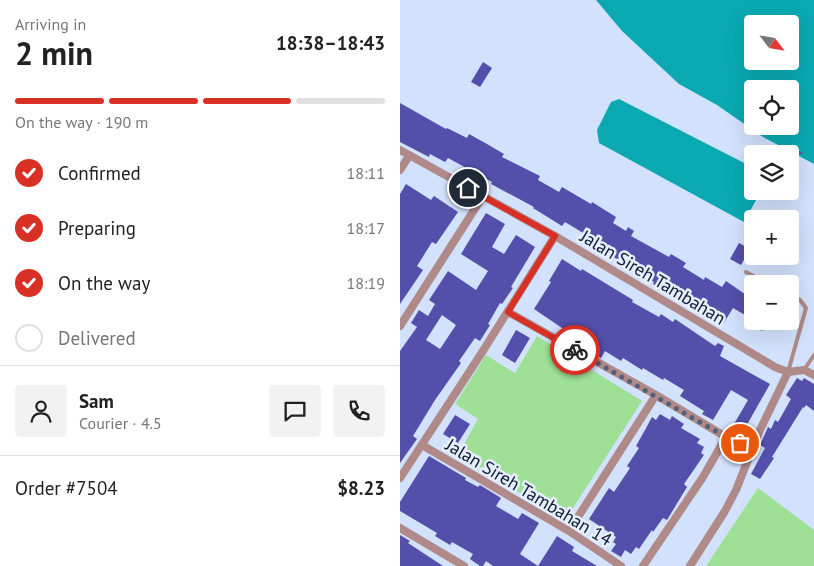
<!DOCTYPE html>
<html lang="en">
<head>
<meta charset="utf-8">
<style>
  body { margin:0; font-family:"PT Sans",sans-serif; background:#f2f2f2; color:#222; height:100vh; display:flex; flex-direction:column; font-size:19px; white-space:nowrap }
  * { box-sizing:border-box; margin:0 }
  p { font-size:16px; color:#767676 }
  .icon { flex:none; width:28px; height:28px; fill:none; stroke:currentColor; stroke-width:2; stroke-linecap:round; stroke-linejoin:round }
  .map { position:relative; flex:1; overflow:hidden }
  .drawer { display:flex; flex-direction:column; background:#fff; width:400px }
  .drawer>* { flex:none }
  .needle { width:32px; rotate:121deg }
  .fabs { position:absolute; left:344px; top:15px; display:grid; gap:10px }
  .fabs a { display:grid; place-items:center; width:55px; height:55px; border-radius:5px; background:#fff; box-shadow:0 5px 20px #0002; font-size:25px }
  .pin { position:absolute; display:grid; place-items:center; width:42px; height:42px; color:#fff; margin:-21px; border:2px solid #fff; border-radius:50%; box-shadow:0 1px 5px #0007 }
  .courier { position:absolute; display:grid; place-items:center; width:50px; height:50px; margin:-25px; border:4px solid #d93025; border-radius:50%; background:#fff; color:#222; box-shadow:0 1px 6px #0007 }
  .summary em { font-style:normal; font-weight:700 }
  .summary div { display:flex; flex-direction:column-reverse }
  .summary { display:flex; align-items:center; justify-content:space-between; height:85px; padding:0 15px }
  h1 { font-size:32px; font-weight:700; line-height:38px }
  .bar { display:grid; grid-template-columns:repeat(4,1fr); gap:8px 5px; align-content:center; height:60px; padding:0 15px }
  .bar i { height:6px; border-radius:4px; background:#e0e0e0 }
  .bar .active { background:#d93025 }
  .bar p { grid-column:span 4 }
  .line { display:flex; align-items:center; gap:12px; padding:0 15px; border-top:1px solid #e0e0e0 }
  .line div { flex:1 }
  .round { display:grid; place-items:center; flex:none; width:52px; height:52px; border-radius:5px; background:#f2f2f2 }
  ol { padding:0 15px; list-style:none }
  li { display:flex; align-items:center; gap:15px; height:55px }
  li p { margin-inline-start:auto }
  li .icon { padding:5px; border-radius:50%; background:#d93025; color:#fff; stroke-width:4 }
  li:last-child { color:#767676 }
  li i { width:28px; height:28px; border:2px solid #e0e0e0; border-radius:50% }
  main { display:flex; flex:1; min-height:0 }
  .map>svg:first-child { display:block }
</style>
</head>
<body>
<main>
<section class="drawer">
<div class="summary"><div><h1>2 min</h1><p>Arriving in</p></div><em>18:38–18:43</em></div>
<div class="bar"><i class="active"></i><i class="active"></i><i class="active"></i><i></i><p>On the way · 190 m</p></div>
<ol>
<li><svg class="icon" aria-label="check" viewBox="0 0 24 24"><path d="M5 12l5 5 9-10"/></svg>Confirmed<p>18:11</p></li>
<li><svg class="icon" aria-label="check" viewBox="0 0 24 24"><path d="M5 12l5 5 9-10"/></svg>Preparing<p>18:17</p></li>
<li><svg class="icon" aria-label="check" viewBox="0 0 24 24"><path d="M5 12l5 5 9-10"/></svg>On the way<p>18:19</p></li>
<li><i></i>Delivered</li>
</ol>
<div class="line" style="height:90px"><a class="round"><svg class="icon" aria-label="person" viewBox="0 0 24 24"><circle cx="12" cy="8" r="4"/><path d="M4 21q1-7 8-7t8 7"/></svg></a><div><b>Sam</b><p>Courier · 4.5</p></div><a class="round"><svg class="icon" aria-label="chat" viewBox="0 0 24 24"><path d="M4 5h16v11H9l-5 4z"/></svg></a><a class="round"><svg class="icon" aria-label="phone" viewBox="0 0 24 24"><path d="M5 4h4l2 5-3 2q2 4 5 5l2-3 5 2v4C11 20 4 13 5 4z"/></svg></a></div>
<div class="line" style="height:65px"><div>Order #7504</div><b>$8.23</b></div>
</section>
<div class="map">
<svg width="414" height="566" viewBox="0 0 414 566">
  <rect width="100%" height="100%" fill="#d2e1fc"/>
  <path fill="#9ee196" d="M137 336 242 401 164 522 59 453 78 419 55 404 86 355 115 373Z
    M358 488 414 530V566H306Z"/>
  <path fill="#0aa9b2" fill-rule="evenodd" d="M196 0H414V164L363 137 317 105 279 84 222 31ZM352 24H390V61H352ZM352 89H390V126H352Z
    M219 99 352 167V191H361L344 222 199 143 197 130 211 102Z"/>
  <path fill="#534faa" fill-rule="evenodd" d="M83 62 92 68 80 87 71 82Z
    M0 103 46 129 47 128 67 138 69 134 87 144 104 154 102 157 140 176 138 180 159 192 162 187 191 204 192 202 216 217 213 223 226 231 228 227 234 231 231 236 269 257 271 254 286 263 283 267 304 280 305 277 322 287 326 281 352 299V319L333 308 323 324 302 311 301 313 289 306 290 303 270 291 268 293 253 284 254 282 207 253 209 250 189 239 190 237 165 222 162 226 133 208 134 207 91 184 92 182 48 158 45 162 30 154 29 157 0 142Z
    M387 144 404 154H397L390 165V154H381Z
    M6 184 31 200 34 196 58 212 36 244 32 242 17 266 23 270 0 304V194Z
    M86 213 105 224 92 247 104 254 116 235 135 247 111 287 113 288 102 304 100 303 88 324 90 325 80 341 75 338 59 361 61 363 35 400 13 436 17 439 0 463V351L17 327 11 323 19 310 28 316 35 304 29 300 48 271 76 290 88 271 61 254ZM42 315 56 325 40 349 26 340Z
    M339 243 350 249 341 265 330 259Z
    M162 259 181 271 182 269 233 300 232 302 259 317 261 314 273 322 275 319 315 346 318 343 324 346 320 356 370 384 344 430 334 424 348 400 331 390 313 420 302 414 304 411 280 396 284 390 264 378 263 380 243 368 242 370 223 358 221 361 205 351 201 358 183 348 187 341 166 328 165 330 134 309 151 282 149 281Z
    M346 321H367L362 331Z
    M116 330 130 338 115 363 102 355Z
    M397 378 402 381 404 378 414 384V411L406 405 404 408 403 407 372 457 374 458 360 479 351 474 365 448 360 445 368 427 371 429 375 420 378 422 391 399 386 395Z
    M260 414 270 420 272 416 284 424 281 428 300 439 297 443 304 447 301 453 304 455 284 484 287 487 267 520 263 518 253 532 252 530 239 549 236 547 231 554 225 550 221 557 211 551 216 544 213 542 216 537 189 519 209 488 214 492 230 468 227 466 239 448 236 446 245 430 252 417 256 420Z
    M55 415 70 424 58 443 43 434Z
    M29 456 66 478 65 480 78 487 80 485 101 498 96 506 118 519 122 513 139 523 120 554 138 566 157 536 174 547 172 551 197 566H93L86 561 83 566H80L70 559 73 554 52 542 50 545 35 536 37 533 0 511V502Z
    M0 535 10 541 8 543 43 566H0Z"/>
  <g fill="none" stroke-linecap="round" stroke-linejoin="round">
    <path stroke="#af8a88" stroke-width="4" d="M346 272 369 284
      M404 370 414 355
      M388 372 406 308 400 300 390 295"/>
    <path stroke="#af8a88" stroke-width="8" d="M0 150 155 236 375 367 388 372 404 370 414 375
      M0 170 9 156
      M108 312 256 395 326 437 353 448
      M0 326 83 196
      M22 445 169 531 221 566
      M0 478 81 354 155 236
      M0 528 64 566
      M169 531 256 395
      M243 566 303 477 326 437
      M290 566 325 511 336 490 360 430 388 372"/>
  </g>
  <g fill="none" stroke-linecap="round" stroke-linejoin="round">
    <path stroke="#53607a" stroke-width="5" stroke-dasharray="0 9" d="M175 350 326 437 340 443"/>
    <path stroke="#d93025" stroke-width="6" d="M68 188 155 236 108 312 175 350"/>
  </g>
  <g text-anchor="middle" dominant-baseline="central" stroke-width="5" stroke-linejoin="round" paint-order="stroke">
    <g font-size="18" fill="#0f1b34" stroke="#e6eefb">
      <text transform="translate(253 277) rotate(31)">Jalan Sireh Tambahan</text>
      <text transform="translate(129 492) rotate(31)">Jalan Sireh Tambahan 14</text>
    </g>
  </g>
</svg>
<div class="fabs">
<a><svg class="needle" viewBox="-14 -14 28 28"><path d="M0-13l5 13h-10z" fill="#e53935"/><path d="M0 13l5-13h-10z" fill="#767676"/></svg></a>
<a><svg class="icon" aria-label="locate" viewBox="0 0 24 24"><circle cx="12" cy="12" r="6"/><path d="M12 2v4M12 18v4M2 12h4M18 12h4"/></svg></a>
<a><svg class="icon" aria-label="layers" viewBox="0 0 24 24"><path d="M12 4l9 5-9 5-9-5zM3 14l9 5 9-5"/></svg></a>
<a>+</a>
<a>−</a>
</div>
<div class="pin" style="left:340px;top:443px;background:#ea580c"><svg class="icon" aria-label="bag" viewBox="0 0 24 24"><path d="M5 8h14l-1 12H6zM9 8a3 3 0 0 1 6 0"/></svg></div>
<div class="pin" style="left:68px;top:188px;background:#1f2937"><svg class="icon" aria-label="home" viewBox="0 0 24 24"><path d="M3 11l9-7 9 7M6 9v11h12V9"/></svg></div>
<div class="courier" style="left:175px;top:350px"><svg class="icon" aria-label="bike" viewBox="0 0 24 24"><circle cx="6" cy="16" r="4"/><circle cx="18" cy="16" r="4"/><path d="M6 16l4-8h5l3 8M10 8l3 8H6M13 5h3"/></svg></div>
</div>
</main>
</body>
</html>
